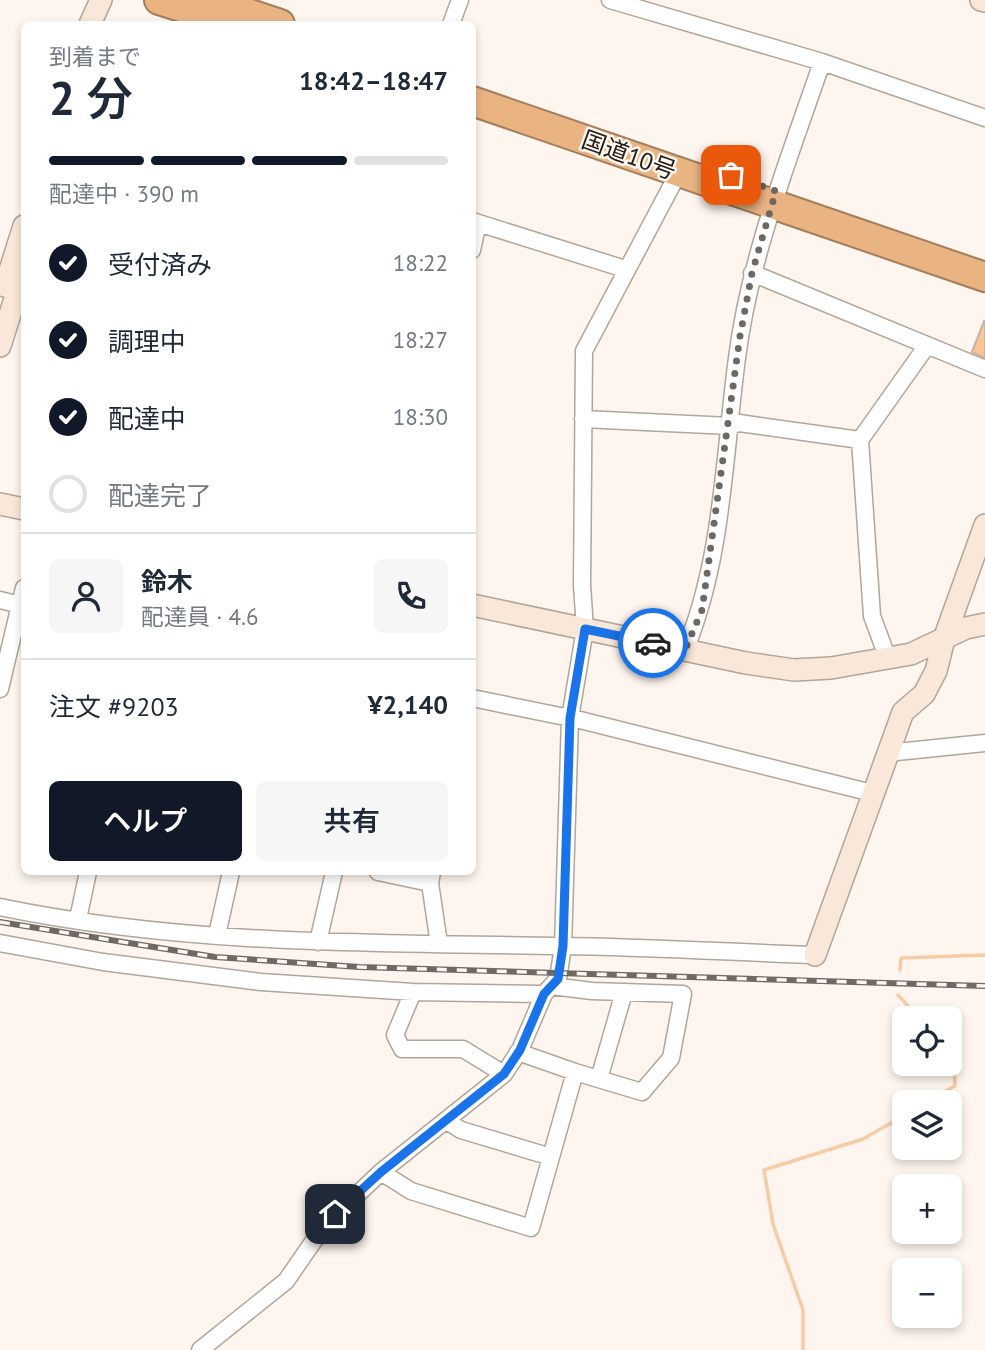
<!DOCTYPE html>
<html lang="ja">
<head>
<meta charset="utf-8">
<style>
  body { margin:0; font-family:"PT Sans","Noto Sans JP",sans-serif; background:#f6f6f7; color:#1f2937; height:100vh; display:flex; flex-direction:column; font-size:26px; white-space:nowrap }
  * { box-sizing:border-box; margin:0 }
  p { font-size:23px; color:#747a83 }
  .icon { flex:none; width:38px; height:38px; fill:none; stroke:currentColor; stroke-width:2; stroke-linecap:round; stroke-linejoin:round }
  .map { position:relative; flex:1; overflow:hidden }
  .sheet { position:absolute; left:21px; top:21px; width:455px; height:854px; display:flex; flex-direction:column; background:#fff; border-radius:10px; box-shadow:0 4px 10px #0003 }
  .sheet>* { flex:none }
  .buttons { position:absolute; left:892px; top:1006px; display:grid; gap:14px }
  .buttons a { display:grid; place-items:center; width:70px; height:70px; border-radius:10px; background:#fff; box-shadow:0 4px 10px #0003; font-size:35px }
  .pin { position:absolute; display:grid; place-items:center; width:60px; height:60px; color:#fff; margin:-30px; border-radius:14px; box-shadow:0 4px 10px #0006 }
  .courier { position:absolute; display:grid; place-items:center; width:70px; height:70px; margin:-35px; border:5px solid #1a73e8; border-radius:50%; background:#fff; color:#222; box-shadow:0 2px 9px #0007 }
  .head em { font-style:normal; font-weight:600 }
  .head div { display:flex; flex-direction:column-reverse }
  .head { display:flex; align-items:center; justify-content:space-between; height:119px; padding:0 28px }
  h1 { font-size:46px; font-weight:600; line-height:52px }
  .bar { display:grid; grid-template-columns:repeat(4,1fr); gap:10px 7px; align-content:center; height:84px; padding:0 28px }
  .bar i { height:9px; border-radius:5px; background:#e0e1e3 }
  .bar .current { background:#111827 }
  .bar p { grid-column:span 4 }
  .line { display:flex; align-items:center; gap:18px; padding:0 28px; border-top:2px solid #e0e1e3 }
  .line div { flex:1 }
  .round { display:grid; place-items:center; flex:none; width:74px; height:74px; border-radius:10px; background:#f6f6f7 }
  ol { padding:0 28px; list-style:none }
  li { display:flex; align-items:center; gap:21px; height:77px }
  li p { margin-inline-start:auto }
  li .icon { padding:7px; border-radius:50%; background:#111827; color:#fff; stroke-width:4 }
  li:last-child { color:#747a83 }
  li i { width:38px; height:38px; border:4px solid #e0e1e3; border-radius:50% }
  .cta { display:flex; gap:14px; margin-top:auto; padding:14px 28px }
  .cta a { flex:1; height:80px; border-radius:10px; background:#111827; color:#fff; font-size:28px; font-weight:600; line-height:80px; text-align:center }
  .cta a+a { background:#f6f6f7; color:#1f2937 }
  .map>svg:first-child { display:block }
</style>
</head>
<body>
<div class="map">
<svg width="985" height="1350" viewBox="0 0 985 1350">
  <rect width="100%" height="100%" fill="#fef6ee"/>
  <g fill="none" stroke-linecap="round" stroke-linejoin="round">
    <path stroke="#f6cca6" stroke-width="3.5" d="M900 970 901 958 985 955
      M898 995 919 1018
      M926 1102 955 1086 954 1056 950 1052
      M803 1350V1310L773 1224 764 1170 863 1139 905 1115"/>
  </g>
  <path fill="#fdc591" stroke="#c1b4a9" stroke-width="2" d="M984 321 985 322V358L972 352Z"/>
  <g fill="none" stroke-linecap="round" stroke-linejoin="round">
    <g stroke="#b2a59a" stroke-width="19">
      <path id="street" d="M610 0 822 62 985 118
        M451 24 460 0
        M472 221 625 269
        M472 250 478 223
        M752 273 985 369
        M583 419 730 426 739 423 860 440
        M0 600 24 606
        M685 650C723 559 724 455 737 358 750 255 789 159 822 62
        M888 659 872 616 860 440 926 347
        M0 689 24 588
        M472 698 580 720 872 793
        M887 753 985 743
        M378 872 430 883
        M432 872 430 883 439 944
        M0 907C184 945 373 943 560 946 645 947 730 952 815 955
        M78 919 88 872
        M217 935 231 872
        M318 942 334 872
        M0 943 103 962 261 982 413 992 544 994
        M552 986 592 991 683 994 671 1058 642 1092 575 1072
        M413 992 395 1035 402 1049H463L504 1074
        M599 1079 624 992
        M447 1121 461 1130 551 1157
        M381 1172 411 1191 531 1228 575 1072 518 1052
        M200 1350 286 1281 324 1226 381 1172 504 1074 520 1050 544 994 558 979 563 946 570 718 585 629 582 585 584 351 681 168"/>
    </g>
    <g stroke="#b2a59a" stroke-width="24">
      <path id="secondary" d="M981 0 985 1
        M90 24 101 0
        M5 286 24 226
        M0 346 24 270
        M0 504 24 509
        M472 605 746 663 794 670 831 668 911 654 966 628 985 624
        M815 955 903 712 924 694 936 671 944 639 985 525"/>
    </g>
    <g stroke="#a37e5d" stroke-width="32">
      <path id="highway" d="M159 0 234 24
        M215 2 280 24
        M472 101 985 277"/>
    </g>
    <use href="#street" stroke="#fff" stroke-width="16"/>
    <use href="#secondary" stroke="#f9e8da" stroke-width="21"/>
    <use href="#highway" stroke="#eab482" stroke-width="28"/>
    <g stroke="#6f6964" stroke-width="6">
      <path id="rail" d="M0 922 215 957 359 967 985 986"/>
    </g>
    <use href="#rail" stroke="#fef6ee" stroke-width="3.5" stroke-dasharray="10" stroke-linecap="butt"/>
  </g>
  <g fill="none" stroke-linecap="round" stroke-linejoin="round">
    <path stroke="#6e6862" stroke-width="7" stroke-dasharray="0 12.6" d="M653 643 685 650 702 610 740 336 752 273 776 191 731 175"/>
    <path stroke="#1a73e8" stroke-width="9" d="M335 1214 381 1172 504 1074 520 1050 544 994 558 979 563 946 570 718 585 629 653 643"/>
  </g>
  <g text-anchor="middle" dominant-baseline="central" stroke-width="5" stroke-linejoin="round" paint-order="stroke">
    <g font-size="24" fill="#201b17" stroke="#fef6ee">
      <text transform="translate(629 155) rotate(20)">国道10号</text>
    </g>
  </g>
</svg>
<div class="buttons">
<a><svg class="icon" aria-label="locate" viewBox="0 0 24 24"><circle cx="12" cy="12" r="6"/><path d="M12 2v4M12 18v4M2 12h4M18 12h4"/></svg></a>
<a><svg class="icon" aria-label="layers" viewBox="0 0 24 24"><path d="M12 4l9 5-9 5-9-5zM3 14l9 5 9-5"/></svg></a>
<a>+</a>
<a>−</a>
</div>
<div class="pin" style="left:731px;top:175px;background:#ea580c"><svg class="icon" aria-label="bag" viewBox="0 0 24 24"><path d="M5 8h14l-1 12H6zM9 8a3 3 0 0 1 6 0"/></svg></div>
<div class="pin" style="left:335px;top:1214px;background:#1f2937"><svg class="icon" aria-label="home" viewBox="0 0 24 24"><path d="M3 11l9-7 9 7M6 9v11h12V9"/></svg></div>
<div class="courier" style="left:653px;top:643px"><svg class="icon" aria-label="car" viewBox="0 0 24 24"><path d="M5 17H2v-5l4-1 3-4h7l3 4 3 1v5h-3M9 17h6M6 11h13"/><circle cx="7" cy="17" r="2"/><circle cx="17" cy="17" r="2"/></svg></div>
<section class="sheet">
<div class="head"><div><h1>2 分</h1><p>到着まで</p></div><em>18:42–18:47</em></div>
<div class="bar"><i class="current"></i><i class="current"></i><i class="current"></i><i></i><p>配達中 · 390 m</p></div>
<ol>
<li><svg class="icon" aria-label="check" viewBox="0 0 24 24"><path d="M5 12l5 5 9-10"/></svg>受付済み<p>18:22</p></li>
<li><svg class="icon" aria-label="check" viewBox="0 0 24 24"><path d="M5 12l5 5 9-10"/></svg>調理中<p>18:27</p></li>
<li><svg class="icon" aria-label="check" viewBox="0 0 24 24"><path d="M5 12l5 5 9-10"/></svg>配達中<p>18:30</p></li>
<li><i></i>配達完了</li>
</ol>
<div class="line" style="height:126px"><a class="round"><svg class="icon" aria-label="person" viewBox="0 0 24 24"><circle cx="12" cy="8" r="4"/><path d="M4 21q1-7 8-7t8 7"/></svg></a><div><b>鈴木</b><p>配達員 · 4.6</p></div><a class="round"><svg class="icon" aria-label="phone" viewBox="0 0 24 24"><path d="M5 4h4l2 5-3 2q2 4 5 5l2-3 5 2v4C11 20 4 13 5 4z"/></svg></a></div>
<div class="line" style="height:91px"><div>注文 #9203</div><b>¥2,140</b></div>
<div class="cta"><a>ヘルプ</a><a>共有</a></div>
</section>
</div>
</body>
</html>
